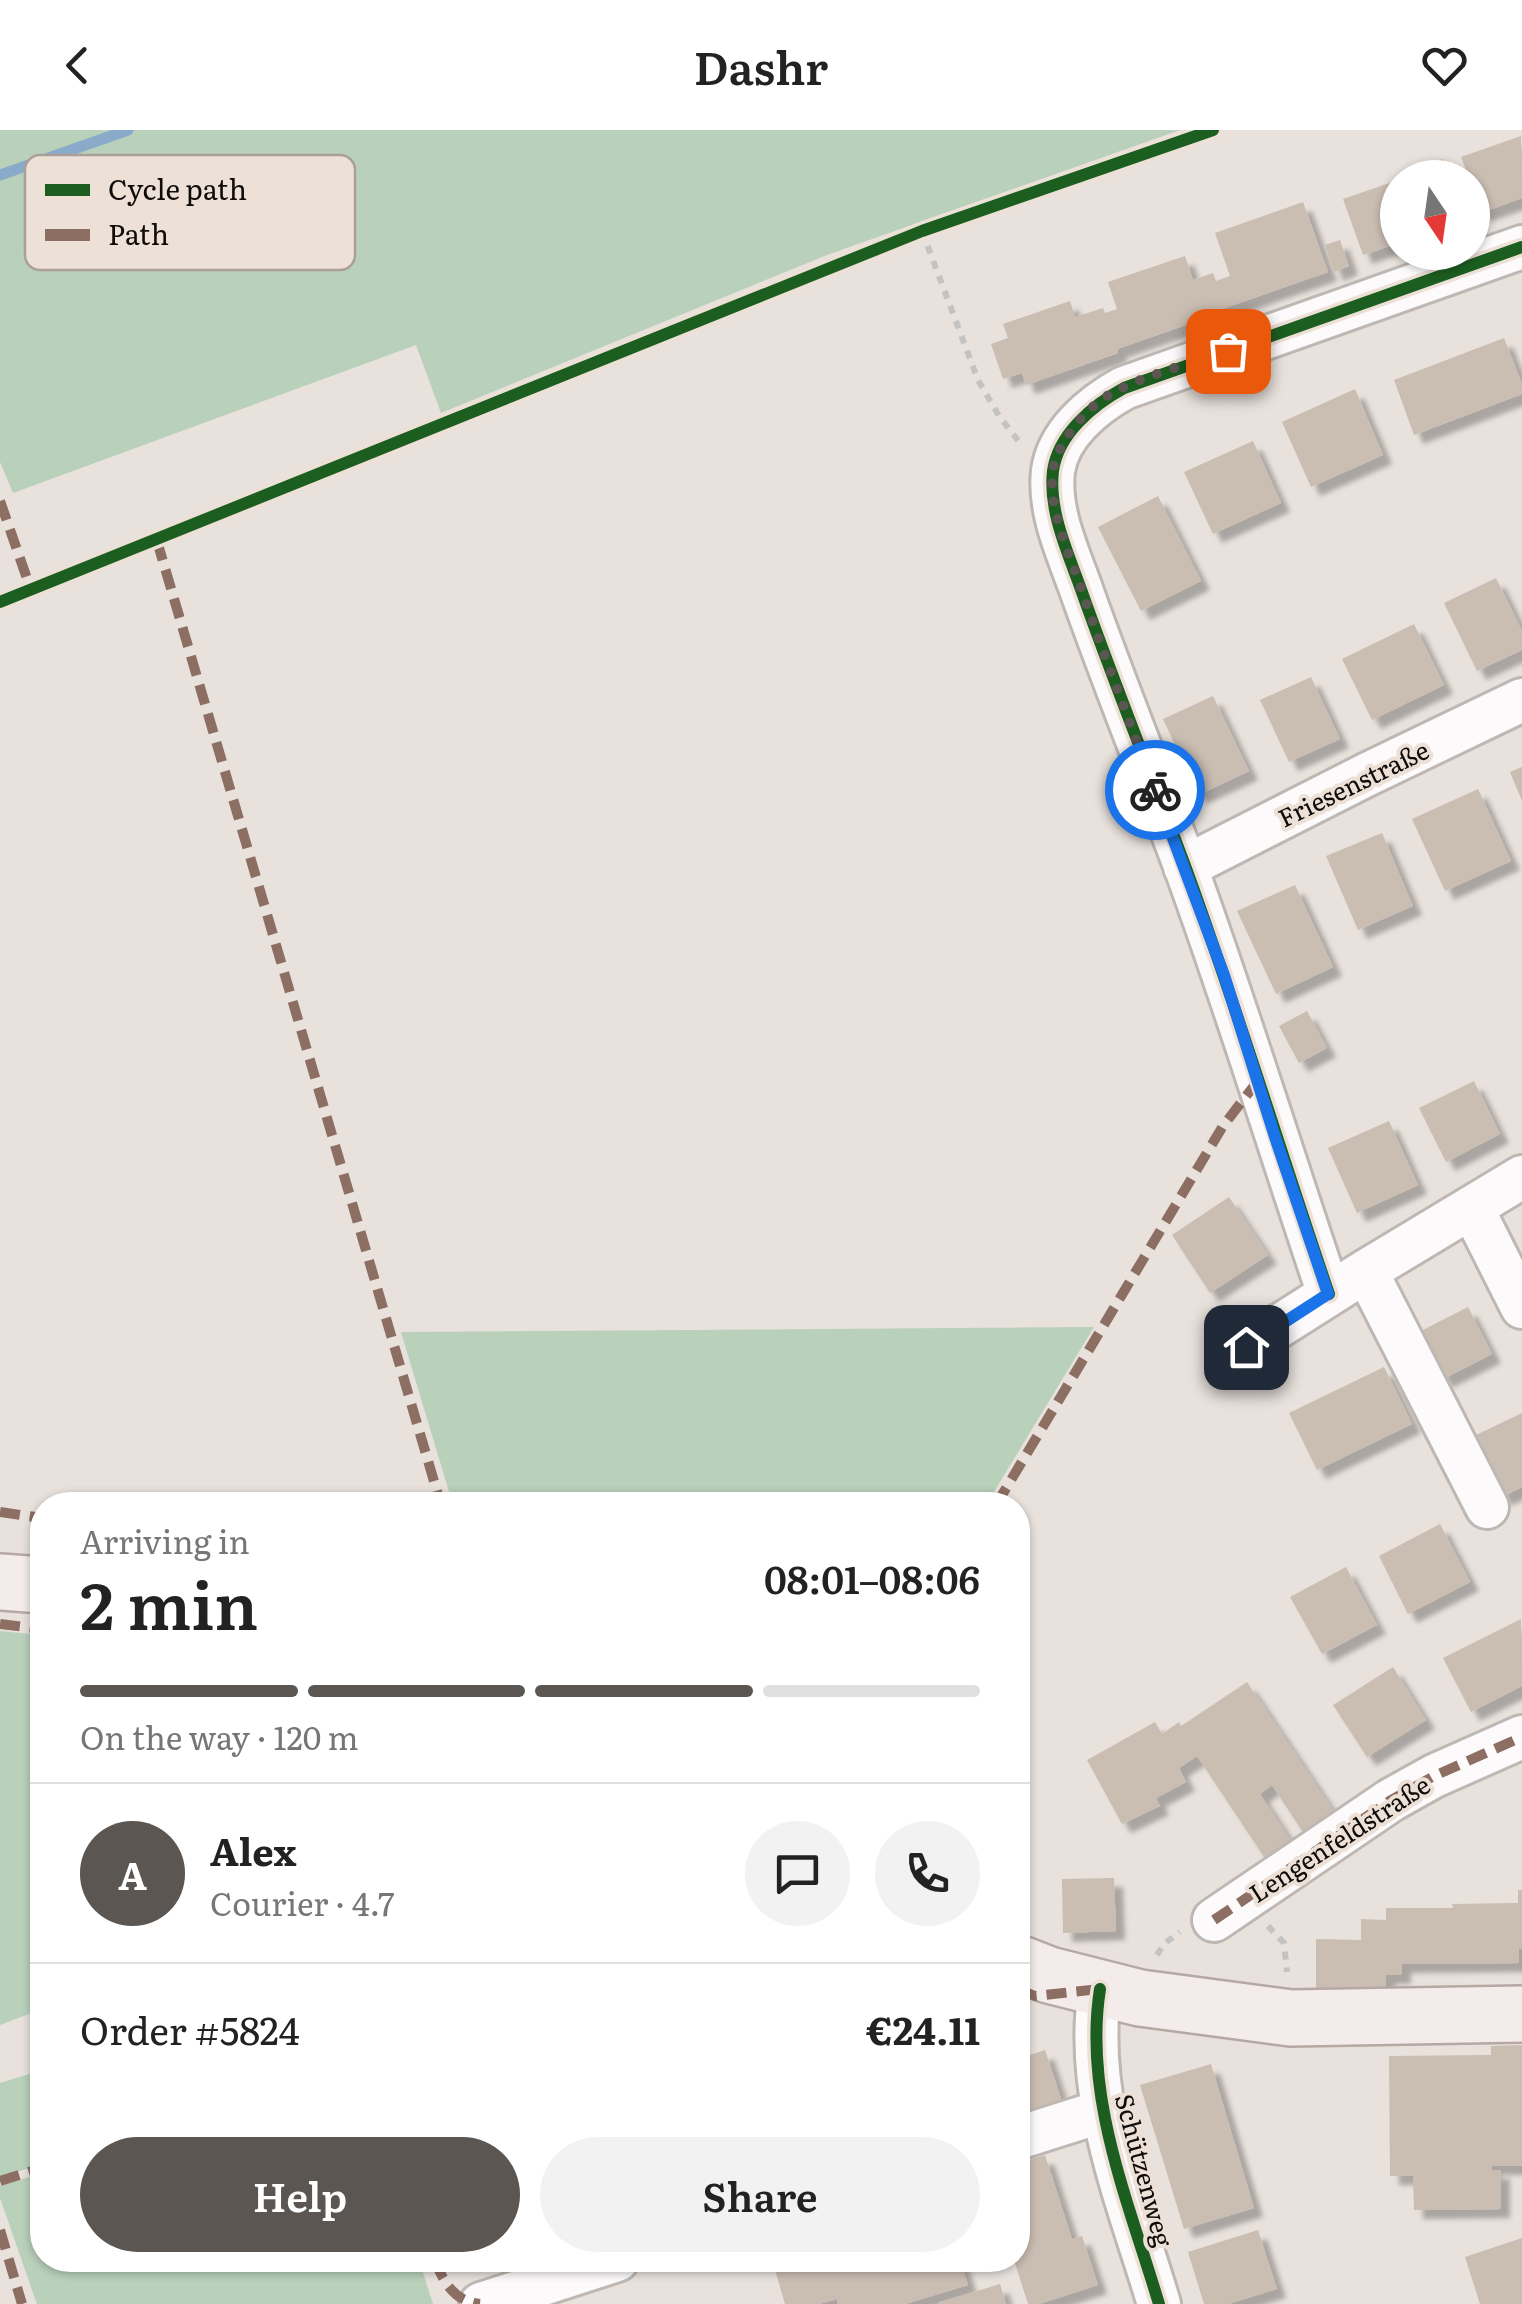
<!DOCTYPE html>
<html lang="en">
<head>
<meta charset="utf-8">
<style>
  body { margin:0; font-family:Literata,serif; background:#f2f2f2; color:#222; height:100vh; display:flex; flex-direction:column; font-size:38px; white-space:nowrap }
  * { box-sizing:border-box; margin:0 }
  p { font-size:32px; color:#767676 }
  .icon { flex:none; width:55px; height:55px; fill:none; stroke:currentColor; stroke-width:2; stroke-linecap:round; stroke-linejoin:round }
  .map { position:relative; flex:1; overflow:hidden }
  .details { position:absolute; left:30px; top:1362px; width:1000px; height:780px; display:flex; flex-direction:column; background:#fff; border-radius:40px; box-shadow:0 2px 8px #0004 }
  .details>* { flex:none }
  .needle { width:65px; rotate:167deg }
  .tools { position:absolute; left:1380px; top:30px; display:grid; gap:20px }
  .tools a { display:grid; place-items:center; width:110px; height:110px; border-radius:50%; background:#fff; box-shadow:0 2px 8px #0004; font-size:50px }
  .pin { position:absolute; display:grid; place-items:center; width:85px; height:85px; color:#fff; margin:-42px; border-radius:20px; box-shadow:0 5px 15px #0006 }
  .courier { position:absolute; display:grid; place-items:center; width:100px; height:100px; margin:-50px; border:8px solid #1a73e8; border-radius:50%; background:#fff; color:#222; box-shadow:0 2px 12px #0007 }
  .headline em { font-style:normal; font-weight:600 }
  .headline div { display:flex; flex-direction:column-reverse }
  .headline { display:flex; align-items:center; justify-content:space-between; height:170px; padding:0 50px }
  h1 { font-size:65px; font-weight:600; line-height:75px }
  .bar { display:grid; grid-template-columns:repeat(4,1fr); gap:15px 10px; align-content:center; height:120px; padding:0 50px }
  .bar i { height:12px; border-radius:8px; background:#e0e0e0 }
  .bar .current { background:#5b5652 }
  .bar p { grid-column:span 4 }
  .line { display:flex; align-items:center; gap:25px; padding:0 50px; border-top:2px solid #e0e0e0 }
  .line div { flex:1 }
  .round { display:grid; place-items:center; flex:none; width:105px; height:105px; border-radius:52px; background:#f2f2f2 }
  .action { display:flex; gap:20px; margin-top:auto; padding:20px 50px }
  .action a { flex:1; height:115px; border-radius:60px; background:#5b5652; color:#fff; font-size:40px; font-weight:600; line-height:115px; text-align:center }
  .action a+a { background:#f2f2f2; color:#222 }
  header { display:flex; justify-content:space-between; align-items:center; height:130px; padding:0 50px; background:#fff; font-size:45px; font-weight:600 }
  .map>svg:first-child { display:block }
</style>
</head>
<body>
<header><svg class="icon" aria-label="back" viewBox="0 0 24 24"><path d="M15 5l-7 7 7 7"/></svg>Dashr<svg class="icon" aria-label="heart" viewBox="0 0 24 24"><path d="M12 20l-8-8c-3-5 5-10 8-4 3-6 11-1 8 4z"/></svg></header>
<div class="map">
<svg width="1522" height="2174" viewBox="0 0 1522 2174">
  <defs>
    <filter id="shadow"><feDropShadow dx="9" dy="9" stdDeviation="2.5" flood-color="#0004"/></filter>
  </defs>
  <rect width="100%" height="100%" fill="#e8e1dc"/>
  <path fill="#b9d0bb" d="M0 0H1180L827 125 441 283 416 215 13 363 0 332Z
    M1094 1197 986 1375H453L401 1202Z
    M0 1501 42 1505V1879L0 1895Z
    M42 1940V2034L0 2047V1953Z
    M42 2043V2130H419L433 2174H37L0 2068V2056Z"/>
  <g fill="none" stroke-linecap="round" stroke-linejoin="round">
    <path stroke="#89aac8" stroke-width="11" d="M0 45 128 0"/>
  </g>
  <path fill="#cabdb2" filter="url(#shadow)" d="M1521 6 1522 68 1481 83 1472 58V48H1469L1461 27Z
    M1443 29 1449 48H1406L1413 45 1411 39Z
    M1398 50V113L1363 125 1343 69Z
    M1303 72 1328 142 1205 185 1206 188 1117 219 1118 223 1026 255 1022 243 1003 249 991 214 1008 208 1003 194 1070 171 1075 187 1103 178 1105 183 1117 179 1108 152 1185 126 1193 150 1213 143 1216 151 1230 146 1215 103Z
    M1340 110 1349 136 1334 142 1325 115Z
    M1504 208 1522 254V264L1414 305 1394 250Z
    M1355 259 1383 325 1311 357 1282 292Z
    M1253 311 1281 373 1213 404 1184 342Z
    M1158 366 1201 451 1141 481 1098 397Z
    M1496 448 1522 501V520L1477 541 1444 473Z
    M1414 494 1444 555 1372 590 1342 529Z
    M1311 547 1340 609 1289 632 1260 570Z
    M1213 566 1249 641 1198 665 1163 589Z
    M1522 637V671L1510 642Z
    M1478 659 1511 731 1445 761 1412 689Z
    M1382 703 1413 776 1358 800 1326 726Z
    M1295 755 1333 837 1276 864 1237 781Z
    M1307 881 1327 918 1299 933 1279 896Z
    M1474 951 1500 1004 1446 1032 1419 978Z
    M1389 991 1418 1055 1357 1083 1328 1018Z
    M1229 1067 1268 1125 1210 1163 1172 1105Z
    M1468 1177 1492 1224 1443 1249 1419 1202Z
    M1384 1237 1412 1294 1317 1340 1289 1283Z
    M1522 1283V1357L1502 1367 1472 1307Z
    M1440 1394 1470 1452 1408 1484 1379 1426Z
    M1346 1437 1377 1495 1322 1524 1290 1467Z
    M1521 1489 1522 1556 1471 1582 1443 1528Z
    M1393 1537 1426 1590 1367 1627 1333 1575Z
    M1247 1552 1335 1684 1304 1704 1272 1655 1260 1664 1292 1713 1266 1730 1197 1626 1179 1638 1186 1652 1156 1668 1160 1676 1122 1694 1087 1630 1155 1592 1162 1604 1179 1592 1181 1596Z
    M1114 1748 1116 1801 1063 1803 1062 1749Z
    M1518 1760H1522V1818L1519 1819V1833L1402 1834V1845H1386V1858L1316 1859V1809L1361 1810V1789L1386 1790V1778H1453L1452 1774 1518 1773Z
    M1522 1915V2036H1492V2040H1501V2079L1414 2080 1413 2046H1390L1389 1926 1491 1925V1916Z
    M1045 1920 1063 1975 1018 1990V1929Z
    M1211 1934 1254 2078 1184 2099 1140 1955Z
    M1045 2025 1072 2109 1082 2106 1098 2155 1039 2174H1028L1014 2130H1018V2033Z
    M1258 2100 1277 2159 1228 2174H1204L1188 2122Z
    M1522 2108V2174H1480L1465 2127Z
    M772 2130H837L839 2135 855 2130H960L968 2155 905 2174H838L837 2169 819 2174H785Z
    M1000 2154 1006 2174H938V2173Z"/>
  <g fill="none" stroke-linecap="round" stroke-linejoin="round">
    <g stroke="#beb8b4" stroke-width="48">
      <path id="minor" d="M1185 737 1366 645 1522 570
        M1472 1078 1522 1177
        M1366 1141 1487 1377
        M1329 1164C1281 1023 1238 881 1187 741 1153 649 1116 558 1083 465 1070 427 1048 383 1053 341 1058 304 1093 275 1124 258L1522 117
        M1246 1217 1366 1141 1522 1047
        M1214 1790 1391 1670 1434 1646 1522 1607
        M1100 1859C1083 1967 1129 2073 1159 2174
        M1018 2008 1103 1981
        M481 2174 617 2130"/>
    </g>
    <g stroke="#b6a8a4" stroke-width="60">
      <path id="major" d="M0 1452 42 1455
        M1018 1833 1049 1845 1140 1868 1291 1888 1522 1884"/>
    </g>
    <path stroke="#c5c3c1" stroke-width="6" stroke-dasharray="8 8" stroke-linecap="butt" d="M922 101 978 250 999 286 1020 313
      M1268 1796 1284 1813 1287 1842
      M1157 1825 1164 1814 1180 1802"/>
    <use href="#minor" stroke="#fcfafa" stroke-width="42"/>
    <use href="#major" stroke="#f3ecea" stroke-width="55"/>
    <path stroke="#8d6e63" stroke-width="10" stroke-dasharray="20 10" stroke-linecap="butt" d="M0 371 31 460
      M157 411 441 1375
      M996 1375 1223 996 1257 952
      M0 1382 42 1388
      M0 1494 42 1499
      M1214 1790 1391 1670 1434 1646 1522 1607
      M1018 1859 1035 1866 1100 1859
      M0 2051 42 2038
      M0 2100 22 2174
      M435 2130C443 2152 455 2172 480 2174"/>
    <g stroke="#ede0d7" stroke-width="19">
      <path id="cycleway" d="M0 472 922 101 1213 0
        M1329 1164C1281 1023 1238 881 1187 741 1153 649 1116 558 1083 465 1070 427 1048 383 1053 341 1058 304 1093 275 1124 258L1522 117
        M1100 1859C1083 1967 1129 2073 1159 2174"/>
    </g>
    <use href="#cycleway" stroke="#1b5e20" stroke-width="12"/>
  </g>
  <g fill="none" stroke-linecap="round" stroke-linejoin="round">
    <path stroke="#5b5652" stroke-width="10" stroke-dasharray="0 18" d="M1155 660C1130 593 1104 526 1081 458 1069 422 1047 378 1053 339 1058 314 1080 286 1100 271 1129 249 1193 233 1228 221"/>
    <path stroke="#1a73e8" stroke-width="12" d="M1155 660 1224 845 1275 1007 1328 1164 1246 1217"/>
  </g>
  <g text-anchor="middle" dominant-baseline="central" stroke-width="8" stroke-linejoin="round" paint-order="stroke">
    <g font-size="25" fill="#0f0b08" stroke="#ede0d7">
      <text transform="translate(1353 653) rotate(-26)">Friesenstraße</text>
      <text transform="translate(1339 1708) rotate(-33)">Lengenfeldstraße</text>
      <text transform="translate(1145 2040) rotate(75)">Schützenweg</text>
    </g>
  </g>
  <rect x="25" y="25" width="330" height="115" rx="15" fill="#ede0d7" stroke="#aaa099" stroke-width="2.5"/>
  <rect x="45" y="54" width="45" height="12" fill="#1b5e20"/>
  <rect x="45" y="99" width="45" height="12" fill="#8d6e63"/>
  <g font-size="28" fill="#0f0b08">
    <text x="108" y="70">Cycle path</text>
    <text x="108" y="115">Path</text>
  </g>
</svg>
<div class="tools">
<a><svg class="needle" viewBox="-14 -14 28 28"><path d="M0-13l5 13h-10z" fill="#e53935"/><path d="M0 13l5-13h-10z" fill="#767676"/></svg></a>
</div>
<div class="pin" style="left:1228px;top:221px;background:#ea580c"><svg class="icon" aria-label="bag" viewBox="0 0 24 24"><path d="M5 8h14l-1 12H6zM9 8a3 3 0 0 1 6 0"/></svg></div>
<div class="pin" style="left:1246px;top:1217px;background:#1f2937"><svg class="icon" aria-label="home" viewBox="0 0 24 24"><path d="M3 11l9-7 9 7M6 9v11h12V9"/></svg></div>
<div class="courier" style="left:1155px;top:660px"><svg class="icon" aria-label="bike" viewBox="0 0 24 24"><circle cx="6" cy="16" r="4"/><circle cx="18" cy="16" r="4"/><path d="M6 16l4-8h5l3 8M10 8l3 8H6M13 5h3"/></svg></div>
<section class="details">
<div class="headline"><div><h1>2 min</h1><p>Arriving in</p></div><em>08:01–08:06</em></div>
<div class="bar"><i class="current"></i><i class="current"></i><i class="current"></i><i></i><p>On the way · 120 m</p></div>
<div class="line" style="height:180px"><b class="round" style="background:#5b5652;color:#fff">A</b><div><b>Alex</b><p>Courier · 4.7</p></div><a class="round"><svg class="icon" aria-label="chat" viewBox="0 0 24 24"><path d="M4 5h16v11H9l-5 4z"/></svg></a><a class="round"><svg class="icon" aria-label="phone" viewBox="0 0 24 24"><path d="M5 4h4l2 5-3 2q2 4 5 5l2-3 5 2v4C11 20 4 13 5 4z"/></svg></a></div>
<div class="line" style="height:130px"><div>Order #5824</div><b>€24.11</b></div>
<div class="action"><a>Help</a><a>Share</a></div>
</section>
</div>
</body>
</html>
